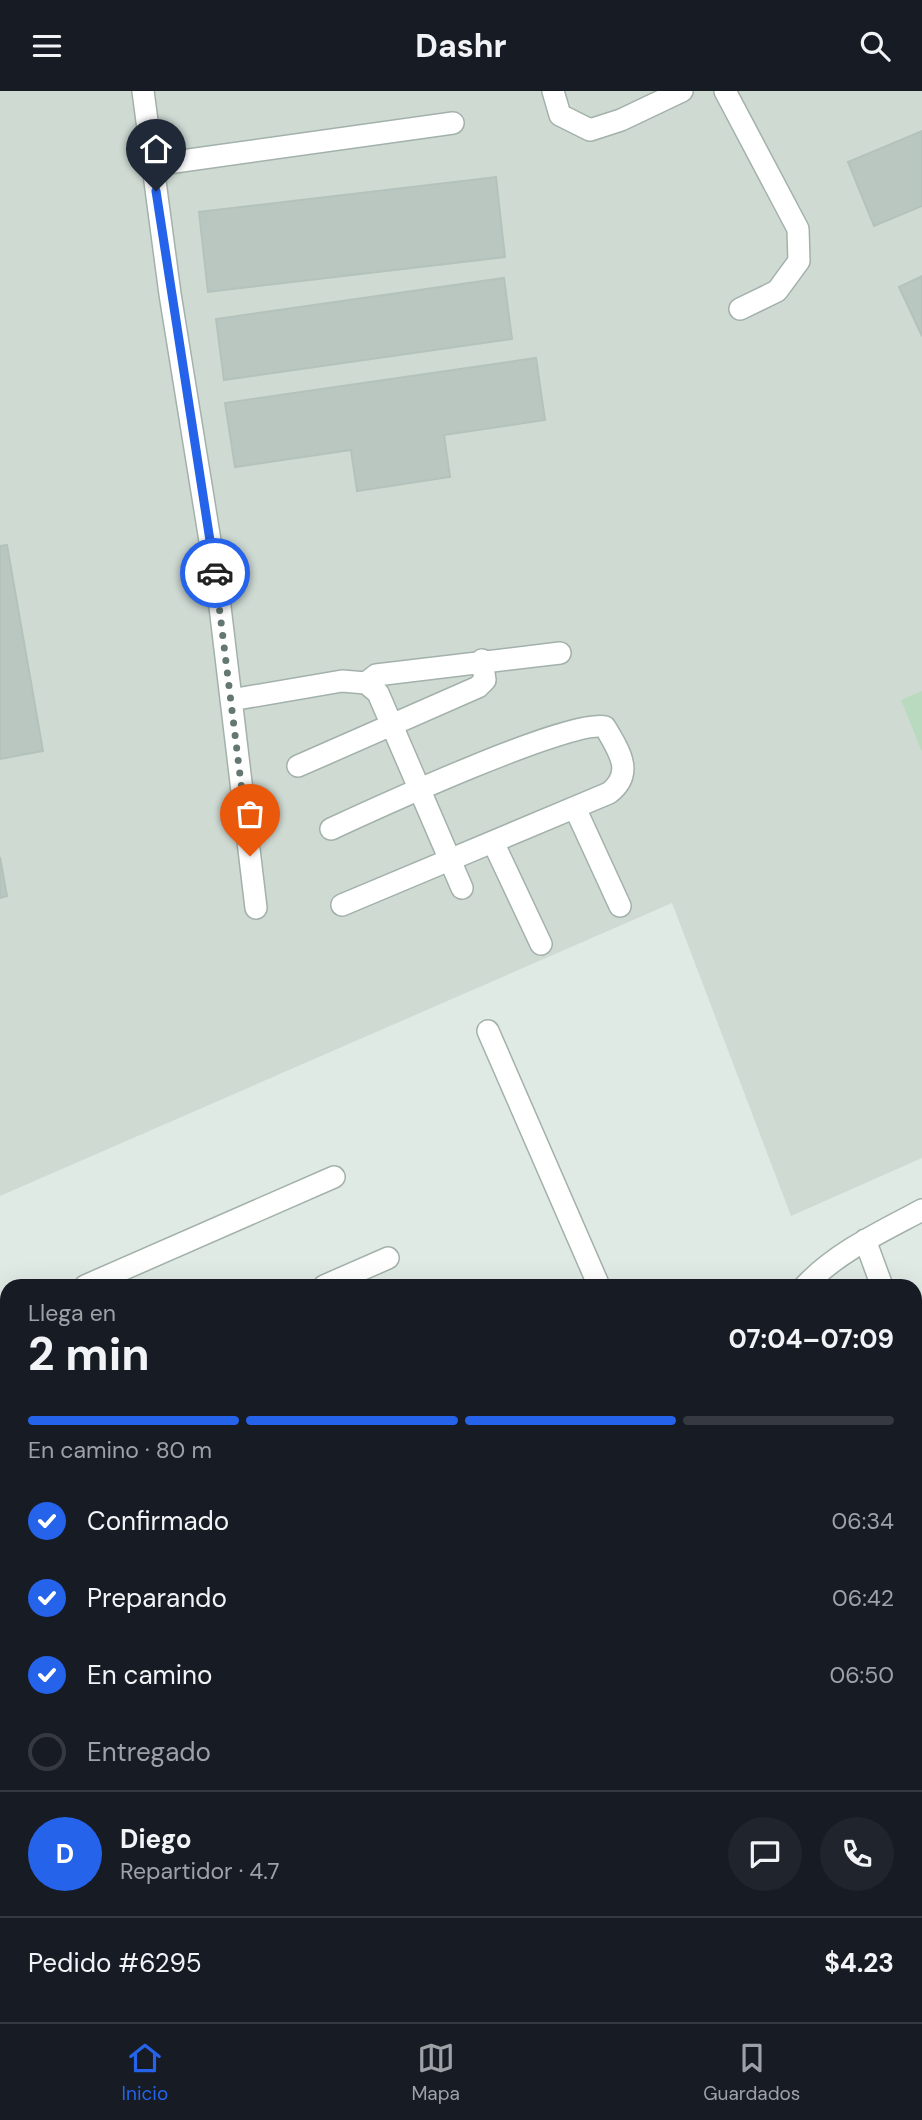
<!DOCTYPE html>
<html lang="es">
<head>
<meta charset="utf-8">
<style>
  body { margin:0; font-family:"DM Sans",sans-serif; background:#20242c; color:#f1f3f6; height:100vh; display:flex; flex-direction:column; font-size:26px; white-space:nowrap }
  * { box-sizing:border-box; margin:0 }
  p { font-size:23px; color:#9ea1a6 }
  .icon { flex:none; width:38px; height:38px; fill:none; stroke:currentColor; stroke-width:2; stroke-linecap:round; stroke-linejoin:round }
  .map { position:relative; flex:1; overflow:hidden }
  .side { position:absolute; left:0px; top:1188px; width:922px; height:744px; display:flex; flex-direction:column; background:#171b24; border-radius:21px 21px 0 0; box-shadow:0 7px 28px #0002 }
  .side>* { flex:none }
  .pin { position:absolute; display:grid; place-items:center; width:60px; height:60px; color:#fff; margin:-72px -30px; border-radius:50% 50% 50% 0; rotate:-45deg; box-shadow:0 0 7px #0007 }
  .pin .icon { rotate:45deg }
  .courier { position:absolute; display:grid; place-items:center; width:70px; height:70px; margin:-35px; border:5px solid #2563eb; border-radius:50%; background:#fff; color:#222; box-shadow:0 2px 9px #0007 }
  .head em { font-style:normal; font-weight:700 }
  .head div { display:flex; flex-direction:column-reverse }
  .head { display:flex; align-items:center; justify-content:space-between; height:119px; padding:0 28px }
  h1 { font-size:46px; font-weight:700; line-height:52px }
  .bar { display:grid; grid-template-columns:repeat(4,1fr); gap:10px 7px; align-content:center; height:84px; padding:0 28px }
  .bar i { height:9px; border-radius:5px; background:#363941 }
  .bar .current { background:#2563eb }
  .bar p { grid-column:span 4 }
  .line { display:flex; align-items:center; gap:18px; padding:0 28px; border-top:2px solid #363941 }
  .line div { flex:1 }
  .round { display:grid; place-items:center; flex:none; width:74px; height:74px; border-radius:37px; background:#20242c }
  ol { padding:0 28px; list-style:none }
  li { display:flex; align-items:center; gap:21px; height:77px }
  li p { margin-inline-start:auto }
  li .icon { padding:7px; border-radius:50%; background:#2563eb; color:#fff; stroke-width:4 }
  li:last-child { color:#9ea1a6 }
  li i { width:38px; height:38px; border:4px solid #363941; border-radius:50% }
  header { display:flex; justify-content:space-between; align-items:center; height:91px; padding:0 28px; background:#171b24; font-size:32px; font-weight:700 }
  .tabs { display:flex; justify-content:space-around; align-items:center; height:98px; border-top:2px solid #363941; background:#171b24; font-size:19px; color:#9ea1a6 }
  .tabs a { display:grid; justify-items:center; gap:4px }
  .tabs .current { color:#2563eb }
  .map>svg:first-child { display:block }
</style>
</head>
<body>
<header><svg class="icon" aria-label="menu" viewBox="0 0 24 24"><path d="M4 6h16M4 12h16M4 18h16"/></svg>Dashr<svg class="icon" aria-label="search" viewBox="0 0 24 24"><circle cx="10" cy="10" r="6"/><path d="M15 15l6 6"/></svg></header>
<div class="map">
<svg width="922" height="1931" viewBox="0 0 922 1931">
  <rect width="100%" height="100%" fill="#e0eae5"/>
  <path fill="#cfdad3" d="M0 0H922V1067L791 1125 672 812 0 1105Z"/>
  <path fill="#badabf" d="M922 600V661L901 609Z"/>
  <path fill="#b9c7c0" stroke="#b3c3bb" stroke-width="2" d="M922 40V115L874 135 848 71Z
    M496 86 505 166 208 201 199 121Z
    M922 185V245L899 196Z
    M504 187 512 248 224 289 216 228Z
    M536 267 545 329 444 344 450 386 357 400 351 359 235 376 225 312Z
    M7 454 43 660 0 668V455Z
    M0 766 7 805 0 807Z"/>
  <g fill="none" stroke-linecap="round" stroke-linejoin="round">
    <g stroke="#a3b1ab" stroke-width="24">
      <path id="minor" d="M143 0 170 203 218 499 256 817
        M553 0 560 24 590 39 621 29 682 0
        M725 0 798 138 799 170 777 200 740 218
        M153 74 453 32
        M366 592 376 584 560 562
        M231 609 342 590 366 592 378 602 462 797
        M298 675 478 596 485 589 482 569
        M575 717 620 815
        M331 738C372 719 574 626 605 636 619 660 635 682 609 702L342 814
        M493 751 541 853
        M488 940 599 1195
        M865 1149 882 1195
        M85 1195 334 1086
        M324 1195 388 1167
        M805 1195C837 1161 881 1141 922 1119
        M0 1232 7 1229
        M915 1284 922 1303
        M0 1342 7 1339
        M915 1364 922 1361
        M0 1559 7 1556
        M915 1572 922 1569
        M915 1780 922 1777
        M0 1783 7 1797
        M74 1925 77 1931
        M92 1931 106 1925
        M580 1931 593 1925"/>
    </g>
    <use href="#minor" stroke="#fff" stroke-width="21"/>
  </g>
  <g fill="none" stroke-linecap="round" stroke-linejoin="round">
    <path stroke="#647770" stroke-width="7" stroke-dasharray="0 12.6" d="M215 482 250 765"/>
    <path stroke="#2563eb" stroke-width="9" d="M156 100 215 482"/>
  </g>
</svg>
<div class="pin" style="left:250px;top:765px;background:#ea580c"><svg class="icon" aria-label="bag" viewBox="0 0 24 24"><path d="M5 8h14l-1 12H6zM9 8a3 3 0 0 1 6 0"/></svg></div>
<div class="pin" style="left:156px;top:100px;background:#1f2937"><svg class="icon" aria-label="home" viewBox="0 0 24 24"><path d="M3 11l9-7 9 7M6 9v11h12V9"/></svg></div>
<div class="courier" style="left:215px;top:482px"><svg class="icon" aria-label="car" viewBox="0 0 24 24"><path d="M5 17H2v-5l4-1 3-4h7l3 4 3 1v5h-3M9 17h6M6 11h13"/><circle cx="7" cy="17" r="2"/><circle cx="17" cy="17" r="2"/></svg></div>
<section class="side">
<div class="head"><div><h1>2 min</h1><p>Llega en</p></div><em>07:04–07:09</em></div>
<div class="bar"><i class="current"></i><i class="current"></i><i class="current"></i><i></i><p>En camino · 80 m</p></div>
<ol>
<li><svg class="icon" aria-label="check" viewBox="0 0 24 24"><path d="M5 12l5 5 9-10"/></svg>Confirmado<p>06:34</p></li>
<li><svg class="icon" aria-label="check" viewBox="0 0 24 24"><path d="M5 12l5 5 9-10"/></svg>Preparando<p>06:42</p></li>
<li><svg class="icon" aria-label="check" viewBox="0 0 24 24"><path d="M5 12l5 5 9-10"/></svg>En camino<p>06:50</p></li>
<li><i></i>Entregado</li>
</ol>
<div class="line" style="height:126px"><b class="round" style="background:#2563eb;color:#fff">D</b><div><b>Diego</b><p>Repartidor · 4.7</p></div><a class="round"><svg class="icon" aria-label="chat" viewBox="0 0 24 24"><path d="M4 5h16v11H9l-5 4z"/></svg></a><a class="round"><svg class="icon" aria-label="phone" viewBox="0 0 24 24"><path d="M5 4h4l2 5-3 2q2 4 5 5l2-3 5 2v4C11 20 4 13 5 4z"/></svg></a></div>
<div class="line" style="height:91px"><div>Pedido #6295</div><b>$4.23</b></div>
</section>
</div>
<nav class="tabs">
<a class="current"><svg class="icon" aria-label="home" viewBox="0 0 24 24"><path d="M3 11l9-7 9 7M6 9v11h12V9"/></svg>Inicio</a>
<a><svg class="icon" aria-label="map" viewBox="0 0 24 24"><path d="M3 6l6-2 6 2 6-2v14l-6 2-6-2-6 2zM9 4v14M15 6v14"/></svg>Mapa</a>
<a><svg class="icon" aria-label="saved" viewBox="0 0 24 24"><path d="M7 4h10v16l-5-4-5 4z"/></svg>Guardados</a>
</nav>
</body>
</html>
